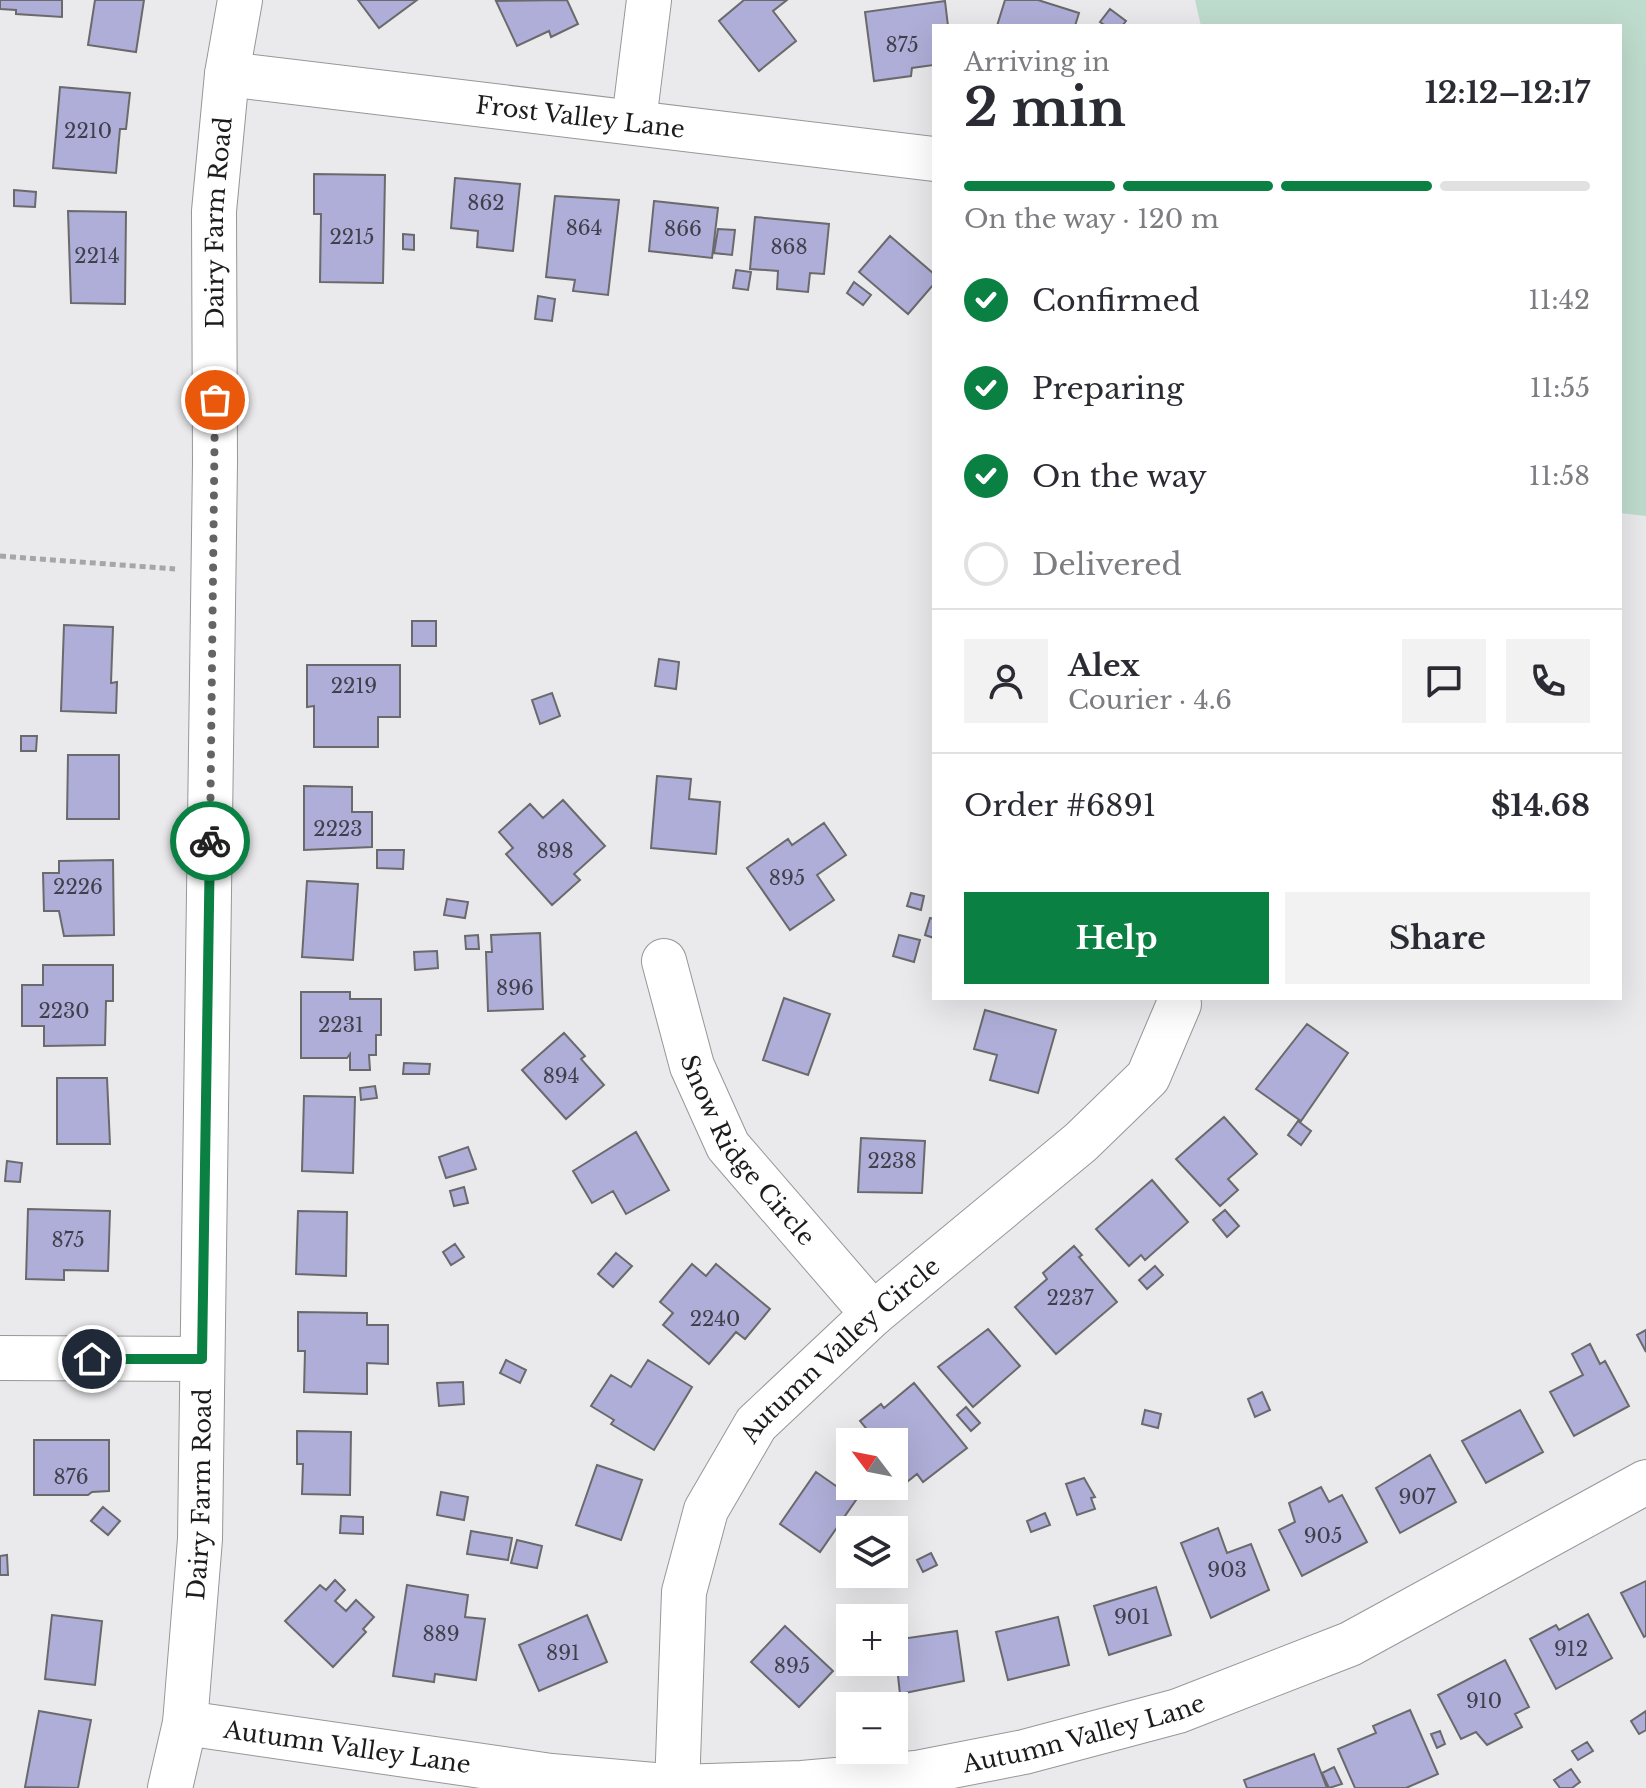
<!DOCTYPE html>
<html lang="en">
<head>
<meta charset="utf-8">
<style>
  body { margin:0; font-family:"Libre Baskerville",serif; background:#f2f2f3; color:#2b2b33; height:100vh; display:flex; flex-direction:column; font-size:30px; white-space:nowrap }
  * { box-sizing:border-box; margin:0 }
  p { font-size:26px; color:#7c7c81 }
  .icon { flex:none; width:44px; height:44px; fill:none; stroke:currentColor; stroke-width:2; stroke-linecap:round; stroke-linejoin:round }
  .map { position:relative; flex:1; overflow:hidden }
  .sheet { position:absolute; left:932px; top:24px; width:690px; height:976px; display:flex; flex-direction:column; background:#fff; border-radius:0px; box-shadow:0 8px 32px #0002 }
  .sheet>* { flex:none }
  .needle { width:52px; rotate:302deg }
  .buttons { position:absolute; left:836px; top:1428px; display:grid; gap:16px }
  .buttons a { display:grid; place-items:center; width:72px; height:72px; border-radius:0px; background:#fff; box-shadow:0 8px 32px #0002; font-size:40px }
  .pin { position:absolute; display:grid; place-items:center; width:68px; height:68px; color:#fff; margin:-34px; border:4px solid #fff; border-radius:50%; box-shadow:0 2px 8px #0007 }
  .courier { position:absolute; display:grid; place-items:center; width:80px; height:80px; margin:-40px; border:6px solid #0b8043; border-radius:50%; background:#fff; color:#222; box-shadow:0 2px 10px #0007 }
  .overview em { font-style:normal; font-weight:700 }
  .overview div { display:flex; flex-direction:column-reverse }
  .overview { display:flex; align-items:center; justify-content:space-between; height:136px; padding:0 32px }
  h1 { font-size:52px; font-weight:700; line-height:60px }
  .bar { display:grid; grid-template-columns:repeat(4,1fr); gap:12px 8px; align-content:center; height:96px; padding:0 32px }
  .bar i { height:10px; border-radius:6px; background:#e1e1e2 }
  .bar .current { background:#0b8043 }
  .bar p { grid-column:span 4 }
  .line { display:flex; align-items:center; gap:20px; padding:0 32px; border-top:2px solid #e1e1e2 }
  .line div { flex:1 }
  .round { display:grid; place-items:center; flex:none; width:84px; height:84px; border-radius:0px; background:#f2f2f3 }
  ol { padding:0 32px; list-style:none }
  li { display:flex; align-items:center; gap:24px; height:88px }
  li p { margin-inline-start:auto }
  li .icon { padding:8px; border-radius:50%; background:#0b8043; color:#fff; stroke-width:4 }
  li:last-child { color:#7c7c81 }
  li i { width:44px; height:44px; border:4px solid #e1e1e2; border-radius:50% }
  .button { display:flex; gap:16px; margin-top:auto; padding:16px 32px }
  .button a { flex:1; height:92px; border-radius:0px; background:#0b8043; color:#fff; font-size:32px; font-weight:700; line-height:92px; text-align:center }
  .button a+a { background:#f2f2f3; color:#2b2b33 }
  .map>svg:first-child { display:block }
</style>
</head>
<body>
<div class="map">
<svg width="1646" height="1788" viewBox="0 0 1646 1788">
  <rect width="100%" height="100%" fill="#eaeaed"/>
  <path fill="#bedccd" d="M1195 0H1646V516L1620 513V26H1201Z"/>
  <path fill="#aeaed8" stroke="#6a6a6d" stroke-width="2" d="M0 0H62V17L16 14V10L0 9Z
    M95 0H144L136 52 88 45Z
    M358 0H417L379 28Z
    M567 0 578 24 551 37 549 31 517 46 496 1Z
    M744 0H787L773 11 796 41 759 71 719 21Z
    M1005 0H1038L1079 13 1075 26H997Z
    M945 1 948 26H934V65L912 68 911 76 874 81 865 12Z
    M1110 9 1126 21 1122 26H1106L1100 22Z
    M60 87 130 93 126 129H120L116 173 53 168Z
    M314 174 385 175 383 283 320 282 321 214H314Z
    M455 178 520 184 513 251 477 247 478 231 451 228Z
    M14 190 36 192 35 207 14 206Z
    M555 196 619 200 608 295 573 291 575 280 546 277Z
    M654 201 718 208 712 258 649 251Z
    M68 211 126 212 125 304 71 303Z
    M755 217 829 224 824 274 810 273 808 292 777 289 778 271 750 269Z
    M718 229 735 230 732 255 714 253Z
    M403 234 414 235V250L403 249Z
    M890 236 934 274V284L908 314 859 272Z
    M736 270 751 272 748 290 733 288Z
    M854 282 871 295 863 305 847 293Z
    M538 296 555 299 552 321 535 319Z
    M412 621H436V646H412Z
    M64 625 113 627 111 683 117 682 116 713 61 711Z
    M659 659 679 662 676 689 655 686Z
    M307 665H400V717H378V747H314V706L307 707Z
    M552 693 560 716 540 724 532 700Z
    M21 736H37L36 751H21Z
    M68 755H119V819H67Z
    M657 776 691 779 689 799 720 802 716 854 651 848Z
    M304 786 352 787V812H372V847L304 850Z
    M563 800 605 846 574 874 580 880 552 905 506 854 513 848 499 832 530 804 543 818Z
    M824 823 846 855 817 875 834 900 790 930 747 868 788 839 792 845Z
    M377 850H404L403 869 377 868Z
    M113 860 114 935 64 936 59 911H44L43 873H59V861Z
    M307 881 358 884 353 960 302 957Z
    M911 893 924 896 921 910 907 906Z
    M447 899 468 902 465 918 444 915Z
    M930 918 934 919V938L925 935Z
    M540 933 543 1009 488 1011 486 952H492L491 935Z
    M478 935 479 949H466L465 936Z
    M899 935 920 940 914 962 893 956Z
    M437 951 438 968 415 970 414 952Z
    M43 965H113V1001H106L105 1045 44 1046V1026H22V985H43Z
    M301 992H350V999H381V1035H376V1055H369L370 1070H350V1054L347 1058H301Z
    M784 998 830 1014 808 1075 763 1060Z
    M985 1010 1056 1030 1038 1093 990 1080 997 1055 974 1049Z
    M1307 1024 1348 1053 1301 1121 1256 1089Z
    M564 1033 585 1056 581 1059 604 1085 566 1119 522 1070Z
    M404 1063 430 1064 429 1074H403Z
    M57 1078H107L110 1144H57Z
    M375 1086 377 1098 361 1100 360 1088Z
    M304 1096 355 1097 353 1173 302 1171Z
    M1224 1117 1257 1154 1228 1179 1238 1190 1220 1206 1176 1159Z
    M1298 1121 1311 1131 1301 1145 1288 1135Z
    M636 1132 669 1190 626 1214 613 1191 592 1203 573 1171Z
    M861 1138 925 1141 922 1193 858 1192Z
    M468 1147 476 1169 446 1178 439 1157Z
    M7 1161 22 1163 20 1182 5 1181Z
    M1152 1180 1188 1222 1145 1260 1141 1255 1129 1266 1096 1229Z
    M464 1187 468 1203 454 1206 450 1191Z
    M28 1209 110 1211 108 1271 64 1270V1280L26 1279Z
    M1225 1210 1239 1226 1227 1237 1213 1220Z
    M298 1211 347 1212 346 1276 296 1274Z
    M455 1244 464 1257 451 1265 443 1252Z
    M1074 1246 1082 1255 1079 1257 1117 1302 1056 1354 1015 1307 1047 1279 1043 1273Z
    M616 1253 632 1266 613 1287 598 1274Z
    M692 1264 706 1276 716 1264 770 1309 745 1339 736 1332 709 1364 663 1325 673 1313 660 1302Z
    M1155 1266 1163 1275 1147 1289 1139 1280Z
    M298 1312 367 1313V1325H388V1364L367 1363V1394L304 1392 305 1351H298Z
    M988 1329 1020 1366 973 1407 938 1367Z
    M1646 1330V1352L1637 1335Z
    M1590 1344 1600 1364 1605 1361 1629 1406 1574 1436 1550 1392 1583 1375 1572 1354Z
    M506 1360 526 1370 520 1383 500 1373Z
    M648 1360 692 1387 654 1450 611 1424 614 1420 591 1406 611 1375 631 1387Z
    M463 1382 464 1404 439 1406 437 1383Z
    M914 1383 967 1448 923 1482 917 1474 897 1490 893 1486 894 1442H859L870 1433 860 1421 881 1404 884 1408Z
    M1262 1392 1270 1410 1255 1417 1248 1399Z
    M966 1407 980 1423 971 1431 957 1415Z
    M1145 1410 1161 1414 1158 1428 1142 1424Z
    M1520 1410 1543 1452 1486 1483 1462 1441Z
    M297 1431 351 1432 350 1495 302 1494 303 1464H297Z
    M34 1440H109V1491L92 1492 88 1495H34Z
    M1430 1455 1456 1502 1400 1533 1376 1488Z
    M597 1465 642 1480 621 1540 576 1525Z
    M816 1472 856 1500 820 1552 780 1524Z
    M1084 1478 1095 1497 1091 1498 1095 1509 1077 1515 1066 1484Z
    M1321 1487 1329 1502 1342 1495 1367 1542 1302 1576 1279 1530 1295 1522 1289 1503Z
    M441 1492 468 1497 464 1520 437 1515Z
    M103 1507 120 1521 108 1535 91 1521Z
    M1045 1513 1050 1525 1031 1532 1027 1521Z
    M341 1516 363 1517V1534L340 1533Z
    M1218 1528 1227 1553 1251 1544 1269 1590 1211 1618 1181 1543Z
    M471 1531 512 1538 508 1560 467 1554Z
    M517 1540 542 1546 537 1568 511 1563Z
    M931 1553 937 1565 923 1572 917 1560Z
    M7 1555 8 1575H0V1556Z
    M335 1580 345 1590 335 1601 346 1611 356 1600 374 1617 363 1629 366 1632 333 1667 285 1621 320 1585 326 1590Z
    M1646 1581V1636L1644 1637 1621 1593Z
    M407 1585 468 1595 465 1617 485 1619 476 1680 435 1674 434 1682 393 1676Z
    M1156 1587 1171 1635 1109 1655 1094 1606Z
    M1588 1614 1612 1658 1556 1689 1530 1639 1556 1625 1559 1630Z
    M52 1615 102 1621 95 1685 45 1679Z
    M587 1615 607 1662 539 1691 519 1645Z
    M1058 1617 1069 1665 1008 1680 996 1632Z
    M785 1626 833 1671 799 1707 751 1662Z
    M957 1631 964 1681 900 1694 894 1640Z
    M1505 1660 1529 1707 1515 1714 1522 1727 1487 1745 1476 1732 1461 1739 1438 1695Z
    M1410 1710 1438 1774 1406 1788H1355L1338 1749 1376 1733 1373 1726Z
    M39 1711 91 1720 78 1788 25 1787Z
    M1646 1711V1730L1639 1734 1631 1721Z
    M1440 1731 1445 1744 1437 1748 1431 1734Z
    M1587 1742 1593 1751 1578 1760 1572 1751Z
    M1314 1754 1327 1788H1247L1244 1780Z
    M1334 1767 1342 1784 1329 1788 1322 1773Z
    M1571 1769 1580 1782 1572 1788H1560L1554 1780Z"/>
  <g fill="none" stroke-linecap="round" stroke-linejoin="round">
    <g stroke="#97979a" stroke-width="46">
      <g id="minor">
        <path id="s1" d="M227 74 934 159"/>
        <path d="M634 121 649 0"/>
        <path id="s2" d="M664 961 692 1066 728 1146 873 1314"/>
        <path d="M0 1358 202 1359"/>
        <path id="s3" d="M185 1723 551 1776 677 1787 802 1783 916 1773 1024 1752 1178 1711 1350 1644 1646 1482"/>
        <path id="s4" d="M170 1788 185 1723 200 1539 215 463 214 211 227 74 240 0"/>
        <path id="s5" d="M677 1788 684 1592 706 1510 756 1424 873 1314 1081 1142 1148 1077 1179 1004"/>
      </g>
    </g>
    <path stroke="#a6a6a8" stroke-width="5" stroke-dasharray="6 4" stroke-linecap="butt" d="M0 556 175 569"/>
    <use href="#minor" stroke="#fff" stroke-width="44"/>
  </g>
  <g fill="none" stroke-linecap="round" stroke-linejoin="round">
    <path stroke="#646466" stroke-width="8" stroke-dasharray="0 14.4" d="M210 841 215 400"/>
    <path stroke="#0b8043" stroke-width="10" d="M92 1359H202L210 841"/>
  </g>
  <g text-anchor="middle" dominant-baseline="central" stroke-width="8" stroke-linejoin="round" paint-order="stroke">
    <g font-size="20" fill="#40404c">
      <text x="902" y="45">875</text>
      <text x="88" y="131">2210</text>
      <text x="486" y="203">862</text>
      <text x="584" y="228">864</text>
      <text x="683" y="229">866</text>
      <text x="352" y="237">2215</text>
      <text x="789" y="247">868</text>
      <text x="97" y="256">2214</text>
      <text x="354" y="686">2219</text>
      <text x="338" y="829">2223</text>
      <text x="555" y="851">898</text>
      <text x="787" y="878">895</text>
      <text x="78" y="887">2226</text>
      <text x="515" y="988">896</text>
      <text x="64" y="1011">2230</text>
      <text x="341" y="1025">2231</text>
      <text x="561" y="1076">894</text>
      <text x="892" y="1161">2238</text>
      <text x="68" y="1240">875</text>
      <text x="1070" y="1298">2237</text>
      <text x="715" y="1319">2240</text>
      <text x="71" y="1477">876</text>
      <text x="1417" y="1497">907</text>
      <text x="1323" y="1536">905</text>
      <text x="1227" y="1570">903</text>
      <text x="1132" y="1617">901</text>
      <text x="441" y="1634">889</text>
      <text x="1571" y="1649">912</text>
      <text x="563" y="1653">891</text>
      <text x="792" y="1666">895</text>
      <text x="1484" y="1701">910</text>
    </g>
    <g font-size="24" fill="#1c1c1d" stroke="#fff">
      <text stroke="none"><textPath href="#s1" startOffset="356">Frost Valley Lane</textPath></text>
      <text stroke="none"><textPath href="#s4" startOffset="1568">Dairy Farm Road</textPath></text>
      <text stroke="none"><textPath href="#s2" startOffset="210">Snow Ridge Circle</textPath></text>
      <text stroke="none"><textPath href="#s5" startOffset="492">Autumn Valley Circle</textPath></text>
      <text stroke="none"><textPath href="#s4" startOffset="296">Dairy Farm Road</textPath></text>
      <text stroke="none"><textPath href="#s3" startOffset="908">Autumn Valley Lane</textPath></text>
      <text stroke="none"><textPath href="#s3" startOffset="164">Autumn Valley Lane</textPath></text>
    </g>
  </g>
</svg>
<div class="buttons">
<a><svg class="needle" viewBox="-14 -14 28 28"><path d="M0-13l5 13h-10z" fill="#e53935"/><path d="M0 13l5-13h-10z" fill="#7c7c81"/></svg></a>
<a><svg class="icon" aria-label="layers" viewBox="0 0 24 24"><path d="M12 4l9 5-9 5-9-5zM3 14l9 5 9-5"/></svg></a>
<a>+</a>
<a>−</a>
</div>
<div class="pin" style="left:215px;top:400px;background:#ea580c"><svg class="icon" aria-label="bag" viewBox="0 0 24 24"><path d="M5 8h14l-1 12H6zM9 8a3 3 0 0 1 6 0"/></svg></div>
<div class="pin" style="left:92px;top:1359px;background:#1f2937"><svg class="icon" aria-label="home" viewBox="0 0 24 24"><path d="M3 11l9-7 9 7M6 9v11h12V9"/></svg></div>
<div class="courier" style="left:210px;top:841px"><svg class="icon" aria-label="bike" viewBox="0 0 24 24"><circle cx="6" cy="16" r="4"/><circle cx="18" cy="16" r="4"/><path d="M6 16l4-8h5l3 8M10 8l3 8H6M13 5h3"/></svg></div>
<section class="sheet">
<div class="overview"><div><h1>2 min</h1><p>Arriving in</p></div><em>12:12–12:17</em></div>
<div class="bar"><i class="current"></i><i class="current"></i><i class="current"></i><i></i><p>On the way · 120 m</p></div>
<ol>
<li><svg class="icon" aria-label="check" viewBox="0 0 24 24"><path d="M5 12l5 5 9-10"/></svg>Confirmed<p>11:42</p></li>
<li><svg class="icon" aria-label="check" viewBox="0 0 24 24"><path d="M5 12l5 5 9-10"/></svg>Preparing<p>11:55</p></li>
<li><svg class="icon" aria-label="check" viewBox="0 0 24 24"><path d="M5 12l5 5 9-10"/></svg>On the way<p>11:58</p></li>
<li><i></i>Delivered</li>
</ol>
<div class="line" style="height:144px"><a class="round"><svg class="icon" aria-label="person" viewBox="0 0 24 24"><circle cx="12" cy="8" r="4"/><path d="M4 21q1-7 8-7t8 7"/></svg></a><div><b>Alex</b><p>Courier · 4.6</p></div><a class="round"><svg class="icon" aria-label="chat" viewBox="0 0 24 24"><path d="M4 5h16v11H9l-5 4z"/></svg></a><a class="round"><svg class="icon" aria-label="phone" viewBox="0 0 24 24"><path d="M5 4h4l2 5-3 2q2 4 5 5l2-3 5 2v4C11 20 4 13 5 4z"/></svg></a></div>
<div class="line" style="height:104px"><div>Order #6891</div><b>$14.68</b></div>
<div class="button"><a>Help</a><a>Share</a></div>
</section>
</div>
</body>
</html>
